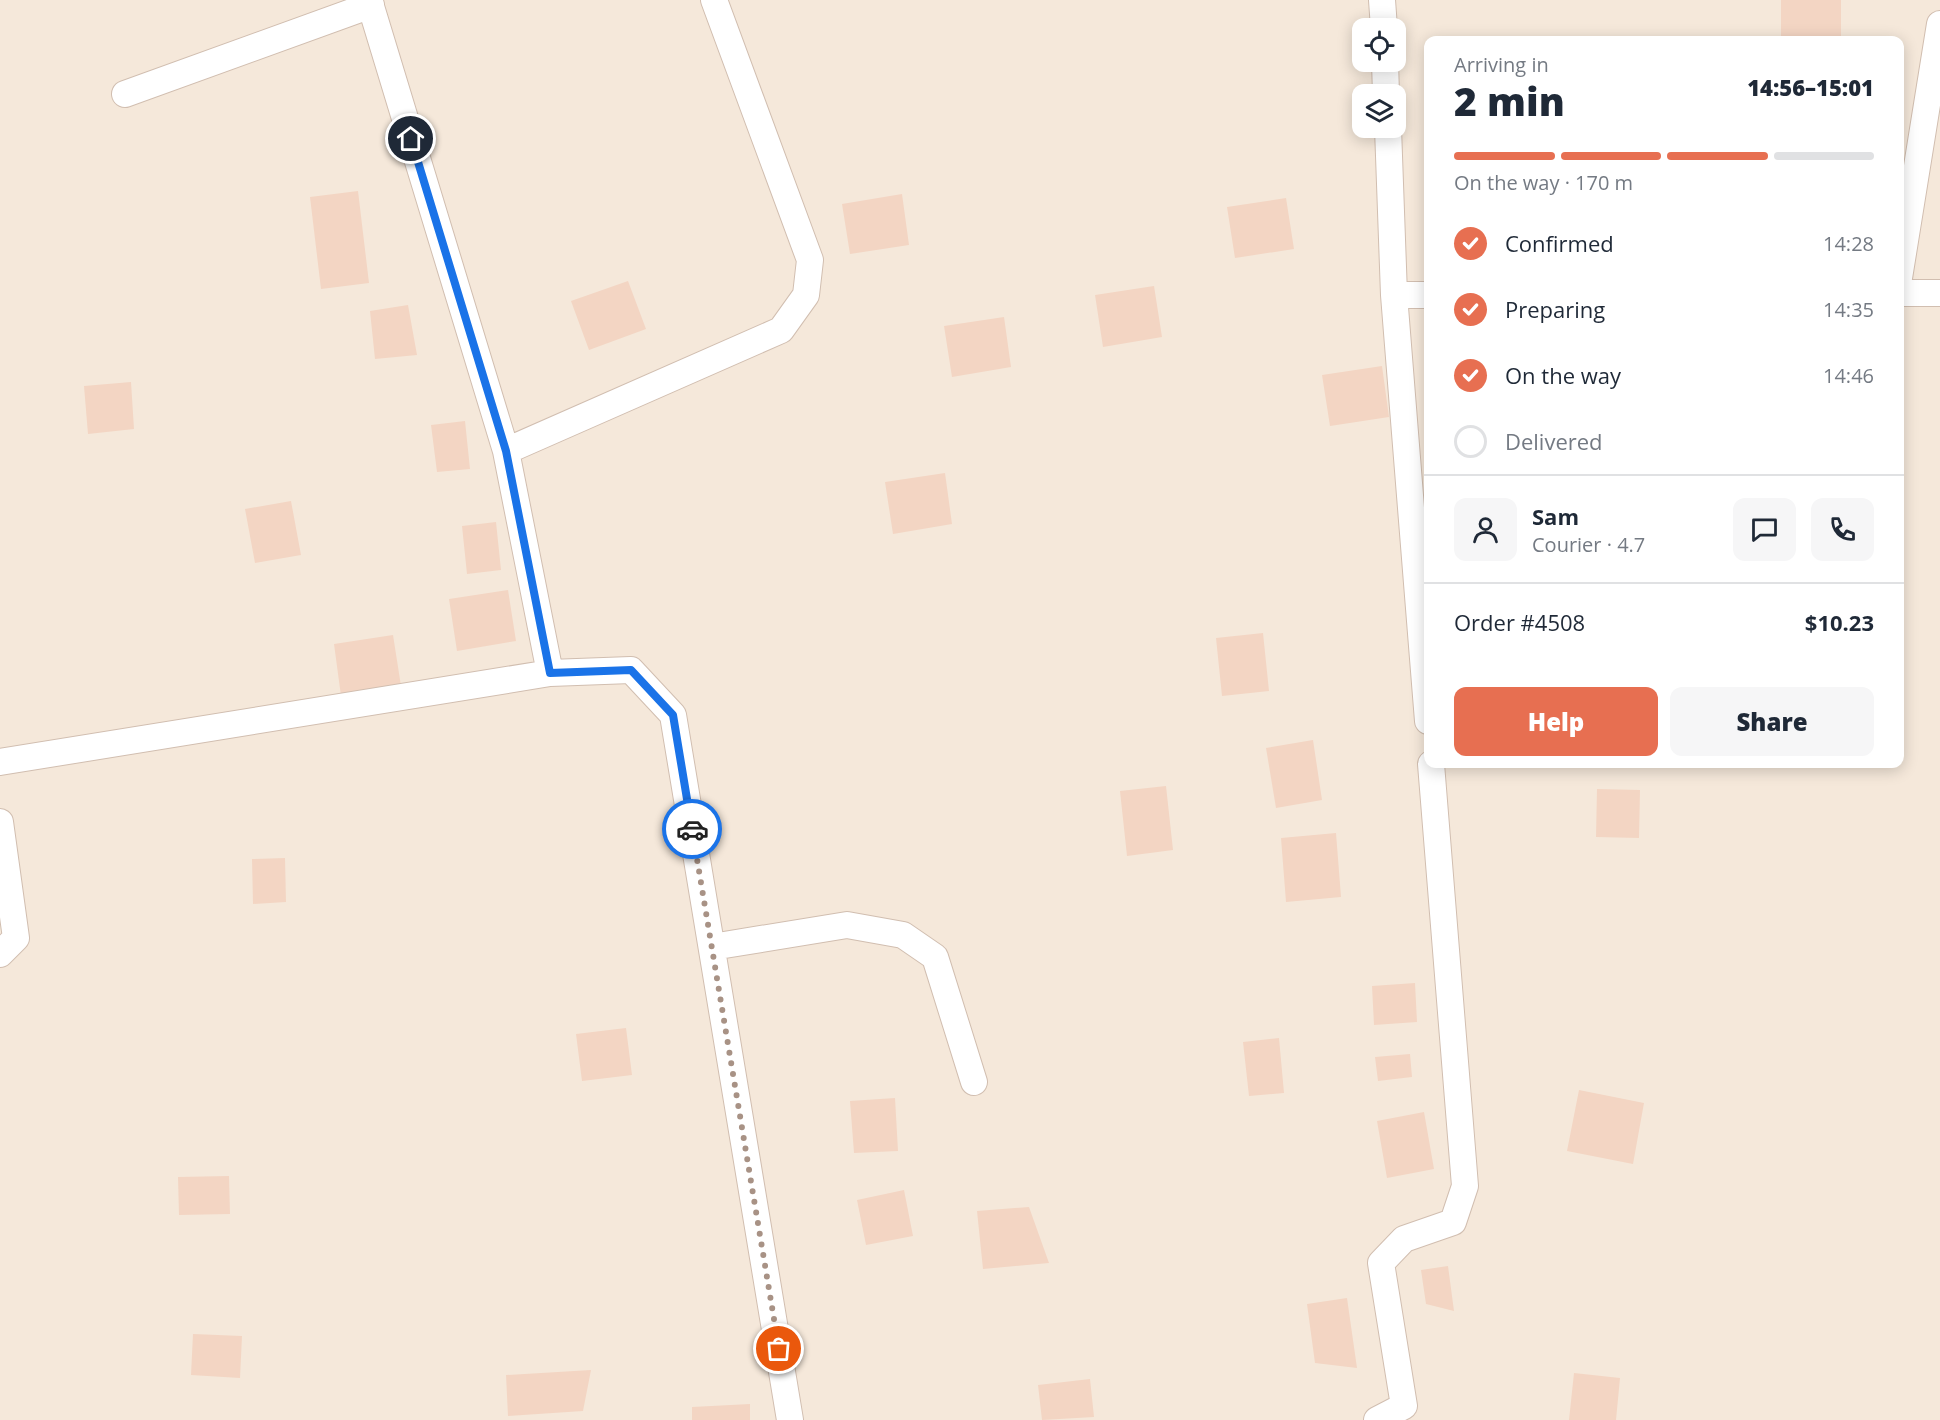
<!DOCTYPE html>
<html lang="en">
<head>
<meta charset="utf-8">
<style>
  body { margin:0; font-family:"Open Sans",sans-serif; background:#f6f6f7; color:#1f2937; height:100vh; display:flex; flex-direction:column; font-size:22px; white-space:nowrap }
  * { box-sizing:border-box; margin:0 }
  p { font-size:20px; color:#747a83 }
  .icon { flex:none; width:33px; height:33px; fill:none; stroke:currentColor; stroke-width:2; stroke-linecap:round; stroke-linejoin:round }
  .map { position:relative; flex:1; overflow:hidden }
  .drawer { position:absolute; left:1424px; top:36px; width:480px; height:732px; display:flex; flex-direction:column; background:#fff; border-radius:12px; box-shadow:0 3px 15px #0003 }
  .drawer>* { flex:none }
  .fabs { position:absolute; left:1352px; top:18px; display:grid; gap:12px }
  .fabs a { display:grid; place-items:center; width:54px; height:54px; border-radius:12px; background:#fff; box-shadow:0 3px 15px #0003; font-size:30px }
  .pin { position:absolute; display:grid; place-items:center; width:51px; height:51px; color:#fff; margin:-26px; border:3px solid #fff; border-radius:50%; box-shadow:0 2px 6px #0007 }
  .courier { position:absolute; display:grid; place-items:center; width:60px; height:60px; margin:-30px; border:4px solid #1a73e8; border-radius:50%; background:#fff; color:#222; box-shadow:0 2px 8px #0007 }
  .headline em { font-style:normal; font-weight:800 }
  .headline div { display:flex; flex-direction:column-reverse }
  .headline { display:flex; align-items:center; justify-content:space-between; height:102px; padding:0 30px }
  h1 { font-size:39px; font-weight:800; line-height:45px }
  .bar { display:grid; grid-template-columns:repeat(4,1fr); gap:9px 6px; align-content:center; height:72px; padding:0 30px }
  .bar i { height:8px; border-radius:4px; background:#e0e1e3 }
  .bar .selected { background:#e76f51 }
  .bar p { grid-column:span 4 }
  .line { display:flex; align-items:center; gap:15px; padding:0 30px; border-top:2px solid #e0e1e3 }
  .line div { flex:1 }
  .round { display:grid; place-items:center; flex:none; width:63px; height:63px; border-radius:12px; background:#f6f6f7 }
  ol { padding:0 30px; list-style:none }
  li { display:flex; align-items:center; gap:18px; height:66px }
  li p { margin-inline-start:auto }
  li .icon { padding:6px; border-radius:50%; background:#e76f51; color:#fff; stroke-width:4 }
  li:last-child { color:#747a83 }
  li i { width:33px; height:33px; border:3px solid #e0e1e3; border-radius:50% }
  .button { display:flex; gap:12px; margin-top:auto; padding:12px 30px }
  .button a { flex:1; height:69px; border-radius:12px; background:#e76f51; color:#fff; font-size:24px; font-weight:800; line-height:69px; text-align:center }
  .button a+a { background:#f6f6f7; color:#1f2937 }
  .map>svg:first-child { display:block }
</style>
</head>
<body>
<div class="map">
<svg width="1940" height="1420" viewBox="0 0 1940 1420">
  <rect width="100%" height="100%" fill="#fdf6ec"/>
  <path fill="#f5e8da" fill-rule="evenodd" d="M0 0H1940V1420H0ZM1362 28H1395V62H1362ZM1428 40H1899V764H1428ZM1362 94H1395V128H1362Z"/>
  <path fill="#f3d5c3" d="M1781 0H1841V40H1781Z
    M358 191 369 283 321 289 310 197Z
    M902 194 909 245 850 254 842 204Z
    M1286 198 1294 249 1235 258 1227 207Z
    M628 281 646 329 589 350 571 301Z
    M1154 286 1162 337 1103 347 1095 295Z
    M408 305 417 355 375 359 370 311Z
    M1004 317 1011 367 952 377 944 326Z
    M1382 366 1389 417 1330 426 1322 375Z
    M131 382 134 429 88 434 84 386Z
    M465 421 470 469 437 472 431 425Z
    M945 473 952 524 893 534 885 482Z
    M291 501 301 555 255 563 245 509Z
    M496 522 501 570 467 574 462 526Z
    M508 590 516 641 457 651 449 599Z
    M1263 633 1269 691 1222 696 1216 638Z
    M393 635 401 686 341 696 334 644Z
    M1313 740 1322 800 1276 808 1266 748Z
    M1166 786 1173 850 1127 856 1120 791Z
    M1597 789 1640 790 1639 838 1596 837Z
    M1336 833 1341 897 1286 902 1281 838Z
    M285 858 286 902 253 904 252 859Z
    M1415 983 1417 1022 1374 1025 1372 986Z
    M626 1028 632 1075 582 1081 576 1034Z
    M1279 1038 1284 1093 1249 1096 1243 1042Z
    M1410 1054 1412 1077 1378 1081 1375 1057Z
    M1579 1090 1644 1103 1633 1164 1567 1151Z
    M895 1098 898 1151 854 1153 850 1101Z
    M1424 1112 1434 1169 1387 1178 1377 1121Z
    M229 1176 230 1214 179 1215 178 1177Z
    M904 1190 913 1236 866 1245 857 1200Z
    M1029 1207 1049 1263 983 1269 977 1211Z
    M1448 1266 1454 1311 1426 1304 1421 1270Z
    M1347 1298 1357 1368 1315 1363 1307 1304Z
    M193 1334 242 1336 240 1378 191 1375Z
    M591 1370 583 1411 508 1416 506 1375Z
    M1574 1373 1620 1378 1616 1420H1569Z
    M1090 1379 1094 1417 1042 1420 1038 1385Z
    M750 1404V1420H692V1407Z"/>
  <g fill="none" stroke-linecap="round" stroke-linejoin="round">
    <g stroke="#d1beb0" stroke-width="28">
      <path id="minor" d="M369 0 506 451 550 673 631 670 673 715 790 1420
        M1382 0 1384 28
        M1385 62 1386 94
        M125 94 371 5
        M1388 128 1394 295 1428 721
        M1899 278 1940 24
        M1899 293H1940
        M1394 295H1428
        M506 451 781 330 806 295 810 260 714 0
        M0 762 550 673
        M0 822 16 938 0 954
        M712 947 847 925 903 935 935 957 974 1082
        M1377 1420 1404 1406 1381 1263 1404 1239 1453 1222 1465 1186 1431 764"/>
    </g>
    <use href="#minor" stroke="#fff" stroke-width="26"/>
  </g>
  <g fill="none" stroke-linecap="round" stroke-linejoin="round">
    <path stroke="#a89285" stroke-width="6" stroke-dasharray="0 10.8" d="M692 829 779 1349"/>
    <path stroke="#1a73e8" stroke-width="8" d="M411 139 506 451 550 673 631 670 673 715 692 829"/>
  </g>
</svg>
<div class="fabs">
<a><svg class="icon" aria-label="locate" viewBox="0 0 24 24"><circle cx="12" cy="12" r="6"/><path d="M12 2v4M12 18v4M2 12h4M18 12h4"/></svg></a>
<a><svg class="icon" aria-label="layers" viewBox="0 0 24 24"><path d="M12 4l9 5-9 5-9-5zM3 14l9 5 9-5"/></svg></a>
</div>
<div class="pin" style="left:779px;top:1349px;background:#ea580c"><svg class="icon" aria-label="bag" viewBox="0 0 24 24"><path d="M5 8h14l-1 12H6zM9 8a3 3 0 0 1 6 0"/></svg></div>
<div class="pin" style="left:411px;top:139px;background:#1f2937"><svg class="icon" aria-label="home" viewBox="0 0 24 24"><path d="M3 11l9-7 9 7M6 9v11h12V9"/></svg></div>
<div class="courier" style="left:692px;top:829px"><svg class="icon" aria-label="car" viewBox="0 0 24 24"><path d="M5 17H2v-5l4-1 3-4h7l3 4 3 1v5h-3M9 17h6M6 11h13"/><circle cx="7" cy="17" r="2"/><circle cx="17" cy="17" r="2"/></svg></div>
<section class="drawer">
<div class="headline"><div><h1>2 min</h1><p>Arriving in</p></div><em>14:56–15:01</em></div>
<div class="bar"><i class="selected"></i><i class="selected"></i><i class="selected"></i><i></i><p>On the way · 170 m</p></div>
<ol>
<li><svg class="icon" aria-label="check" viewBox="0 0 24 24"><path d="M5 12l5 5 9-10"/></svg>Confirmed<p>14:28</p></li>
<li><svg class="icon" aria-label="check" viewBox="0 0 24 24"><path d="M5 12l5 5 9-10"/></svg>Preparing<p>14:35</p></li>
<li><svg class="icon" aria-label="check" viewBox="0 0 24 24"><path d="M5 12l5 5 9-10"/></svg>On the way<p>14:46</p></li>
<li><i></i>Delivered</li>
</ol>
<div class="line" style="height:108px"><a class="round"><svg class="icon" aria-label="person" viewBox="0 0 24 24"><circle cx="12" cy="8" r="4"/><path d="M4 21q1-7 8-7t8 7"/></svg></a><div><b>Sam</b><p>Courier · 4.7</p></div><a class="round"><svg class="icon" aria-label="chat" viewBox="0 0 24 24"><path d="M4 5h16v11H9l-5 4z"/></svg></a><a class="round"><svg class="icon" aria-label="phone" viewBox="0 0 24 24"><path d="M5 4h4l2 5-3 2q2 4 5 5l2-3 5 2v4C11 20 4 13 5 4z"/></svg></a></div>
<div class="line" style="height:78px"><div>Order #4508</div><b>$10.23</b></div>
<div class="button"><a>Help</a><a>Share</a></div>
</section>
</div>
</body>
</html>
